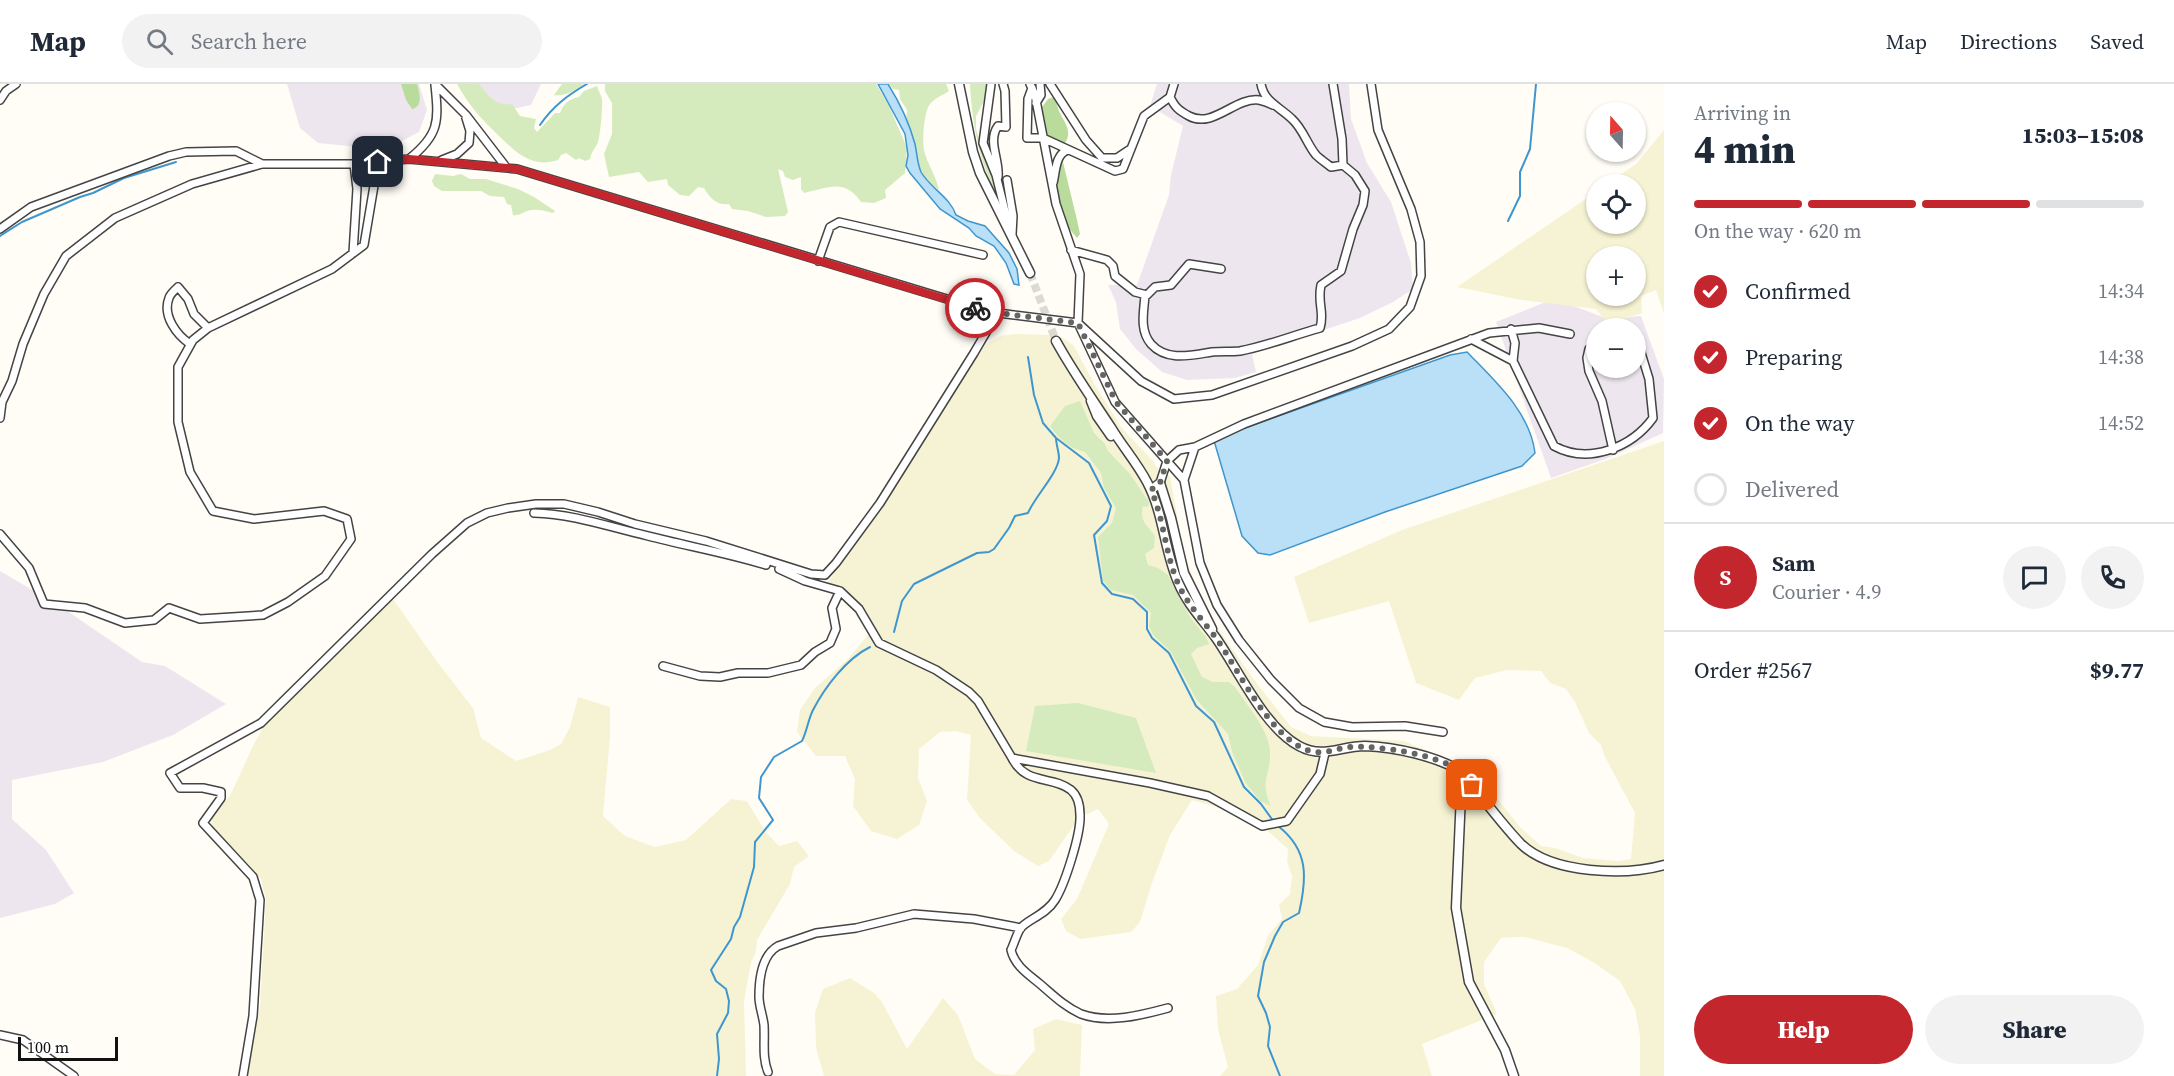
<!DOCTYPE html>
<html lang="en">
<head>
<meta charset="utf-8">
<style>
  body { margin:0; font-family:"Source Serif 4",serif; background:#f2f2f3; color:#1f2937; height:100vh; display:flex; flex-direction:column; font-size:22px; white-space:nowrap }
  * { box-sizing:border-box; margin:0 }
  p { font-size:20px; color:#747a83 }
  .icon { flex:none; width:33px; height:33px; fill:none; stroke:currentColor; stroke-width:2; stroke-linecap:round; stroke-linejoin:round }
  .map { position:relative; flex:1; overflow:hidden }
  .panel { display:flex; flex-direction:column; background:#fff; width:510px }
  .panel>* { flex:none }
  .needle { width:39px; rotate:340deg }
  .buttons { position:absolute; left:1586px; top:18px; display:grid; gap:12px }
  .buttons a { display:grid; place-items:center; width:60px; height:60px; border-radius:50%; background:#fff; box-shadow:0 2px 4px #0004; font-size:30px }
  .scale { position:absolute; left:18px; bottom:15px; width:100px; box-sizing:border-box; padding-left:6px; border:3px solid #111; border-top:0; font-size:16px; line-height:21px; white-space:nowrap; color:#111; -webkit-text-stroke:4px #fff; paint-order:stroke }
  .pin { position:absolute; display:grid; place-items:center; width:51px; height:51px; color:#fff; margin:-26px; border-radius:12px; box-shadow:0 3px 9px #0006 }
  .courier { position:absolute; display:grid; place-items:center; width:60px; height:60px; margin:-30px; border:4px solid #c4262e; border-radius:50%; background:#fff; color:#222; box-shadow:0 2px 8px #0007 }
  .summary em { font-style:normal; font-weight:800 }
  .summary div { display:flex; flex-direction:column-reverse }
  .summary { display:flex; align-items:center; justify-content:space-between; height:102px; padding:0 30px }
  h1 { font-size:39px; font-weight:800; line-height:45px }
  .bar { display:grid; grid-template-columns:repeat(4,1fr); gap:9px 6px; align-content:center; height:72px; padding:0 30px }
  .bar i { height:8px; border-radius:4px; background:#e0e1e3 }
  .bar .current { background:#c4262e }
  .bar p { grid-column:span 4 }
  .line { display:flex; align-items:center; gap:15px; padding:0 30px; border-top:2px solid #e0e1e3 }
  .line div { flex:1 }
  .round { display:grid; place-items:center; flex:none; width:63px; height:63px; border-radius:32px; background:#f2f2f3 }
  ol { padding:0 30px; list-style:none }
  li { display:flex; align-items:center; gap:18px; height:66px }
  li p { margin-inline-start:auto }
  li .icon { padding:6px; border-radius:50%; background:#c4262e; color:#fff; stroke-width:4 }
  li:last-child { color:#747a83 }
  li i { width:33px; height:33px; border:3px solid #e0e1e3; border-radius:50% }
  .cta { display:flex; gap:12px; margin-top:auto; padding:12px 30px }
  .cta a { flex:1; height:69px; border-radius:36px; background:#c4262e; color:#fff; font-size:24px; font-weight:800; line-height:69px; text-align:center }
  .cta a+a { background:#f2f2f3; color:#1f2937 }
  header { display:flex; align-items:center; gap:36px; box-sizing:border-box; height:84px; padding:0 30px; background:#fff; border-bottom:2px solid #e0e1e3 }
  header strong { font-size:28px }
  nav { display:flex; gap:33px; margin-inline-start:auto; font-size:21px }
  .search { width:420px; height:54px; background:#f2f2f3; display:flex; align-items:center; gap:15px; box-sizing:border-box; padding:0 21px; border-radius:33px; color:#747a83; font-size:22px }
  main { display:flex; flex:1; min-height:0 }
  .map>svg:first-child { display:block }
</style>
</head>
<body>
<header>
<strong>Map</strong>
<div class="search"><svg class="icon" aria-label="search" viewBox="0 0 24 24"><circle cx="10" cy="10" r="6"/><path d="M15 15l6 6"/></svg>Search here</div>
<nav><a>Map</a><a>Directions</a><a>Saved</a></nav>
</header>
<main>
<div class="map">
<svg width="1664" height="992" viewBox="0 0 1664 992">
  <rect width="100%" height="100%" fill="#fffdf5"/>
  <path fill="#eee6ef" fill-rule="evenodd" d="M287 0H419L427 26 419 48 400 58 359 63 318 59 300 44Z
    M470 0H541L531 21 503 27Z
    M1157 0H1349L1351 35 1367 79 1391 118 1411 179 1413 205 1393 218 1360 234 1252 270 1256 288 1235 294 1187 296 1162 288 1136 265 1120 245 1116 218 1108 201H1137L1169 111 1171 91 1183 42 1150 22Z
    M1548 217 1571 221 1608 235 1641 232 1664 295 1663 349 1608 374 1551 394 1496 238ZM1596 244H1635V284H1596Z
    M0 487 60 522 142 578 165 582 226 620 173 651 103 678 12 696V735L46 766 74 809 55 820 0 834Z"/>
  <path fill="#f6f3d4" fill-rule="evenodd" d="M1664 46V229L1656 206 1641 212 1642 229 1608 240 1596 225 1521 216 1457 203 1596 108V140H1635V100H1607L1636 80ZM1596 172H1635V212H1596Z
    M1015 250 1051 251 1065 255 1074 262 1095 301 1121 343 1154 378 1160 389 1170 392 1184 470 1196 503 1218 545 1255 597 1291 643 1311 652 1404 657 1467 683 1496 713 1520 743 1541 762 1555 764 1583 774 1618 777 1631 775 1635 729 1604 671 1601 661 1589 649 1575 618 1566 605 1550 599 1541 587 1507 586 1475 594 1459 616 1416 599 1389 517 1309 539 1294 493 1402 446 1664 357V992H1640V952L1635 925 1620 897 1593 878 1567 864 1525 853H1517L1501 854 1484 878V900L1497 930 1422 960 1432 992H1220L1228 983 1218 945 1216 912 1237 905 1258 881 1268 852 1282 835 1279 821 1290 810 1292 792 1287 777 1288 765 1268 747 1217 723 1192 716 1170 751 1152 799 1140 838 1131 848 1080 855 1066 847 1061 835 1077 815 1109 740 1098 725 1079 734 1049 777 1038 782 1014 767 980 734 967 716 971 651 956 647 940 648 919 665 918 694 927 717 919 741 897 755 871 747 853 722 855 695 845 672H816L797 648 800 626 815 604 848 575 868 551 853 526 828 498 886 416 985 261 1000 252Z
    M393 515 438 579 473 624 481 654 516 677 550 666 561 660 570 643 578 613 610 623V653L603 732 625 752 655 763 686 756 731 715 747 717 765 747 779 762 797 757 809 772 794 783 790 800 757 856 756 868 751 879 744 917 746 992H248L260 922 266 816 261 795 214 750 211 733 230 712 253 662 265 640 299 603Z
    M850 894 874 909 882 918 907 965 943 914 958 931 975 975 995 990 1014 991 1035 966 1033 945 1056 935 1082 941 1080 992H824L816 964 815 928 823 905Z"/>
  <path fill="#d5ebbd" d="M457 0H479C489 12 495 22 512 20L520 32 536 35 534 44 537 48 555 29H560C564 19 569 15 579 13L584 7 597 2C598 6 601 11 602 15 603 21 600 53 598 58 595 65 591 68 590 75L585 77 579 74 576 76 566 69 561 71 558 76C531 85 515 67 498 51 481 35 468 20 457 0Z
    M562 0H584C576 6 564 13 554 11Z
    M605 0H876L889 22 907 64 905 89 885 106 886 114 874 119 861 118C844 94 829 104 804 109L801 105V93L793 96 785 93 783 87 778 85 788 128 785 132 766 133 748 127 732 125 729 120C717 122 709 113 704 104L698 103 689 112 680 111 668 101 667 95 648 98 639 88 609 93 604 70 612 50V19L605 7Z
    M889 0H946L949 7C943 11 935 14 930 20 924 27 922 57 924 66 927 80 936 91 939 106L927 97 919 83 915 62 906 38 907 26 900 15 899 6 893 5Z
    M970 0H988L983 19 976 32V45L995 106H997V113C979 77 972 40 970 0Z
    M435 90 453 92 461 90 470 95H486L518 105 534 113 555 127 553 129C545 127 536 124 527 127 521 129 520 132 513 131L511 121 507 120 504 113 490 112 481 107H442L434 102 432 97Z
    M1080 317 1094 349 1105 360 1108 367 1130 390 1149 418 1148 423 1143 422C1139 437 1147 441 1155 452L1154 464 1145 470 1148 481 1158 484 1168 491 1190 533 1206 553 1209 560 1197 564 1191 570 1202 593 1213 598H1229L1235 603C1246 620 1270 647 1270 668 1271 691 1259 697 1271 722L1260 717 1245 698 1232 668 1228 650 1196 615 1171 568 1153 551 1149 542 1151 529 1133 511 1111 506 1103 497 1098 453 1112 439 1116 424 1104 404 1101 389 1085 368C1070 365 1059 355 1050 342L1065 322Z
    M1078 619 1136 634 1156 689 1026 667 1035 622Z"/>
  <path fill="#b9dc9c" d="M401 0H417C420 9 423 23 412 25L406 16Z
    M1054 13C1057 18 1057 22 1059 27 1064 38 1073 47 1065 59H1059L1048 53 1042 23 1048 15Z
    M1062 74 1077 136 1080 150 1077 154 1063 137 1054 103Z"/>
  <path fill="#b9e0f7" stroke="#3f96cf" stroke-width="1.5" d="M878 0H888C900 19 909 38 915 60 917 69 917 79 921 88 930 104 950 113 956 131L968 137 985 142 1009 169 1017 185 1019 201 1014 200 1006 179 994 162 976 152 969 144 940 125 910 89 906 82 908 71 905 50Z
    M1467 268C1495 297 1530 328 1535 369L1522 382 1385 428 1270 471 1258 469 1242 452 1215 360 1211 356 1450 271Z"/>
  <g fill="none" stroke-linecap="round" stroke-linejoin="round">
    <path stroke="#3f96cf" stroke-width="2" d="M540 41C553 22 568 11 587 0
      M1508 137 1520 112V88L1530 65 1536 0
      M0 152 22 138 80 113 93 109 124 94 176 78
      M1028 273 1034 311 1043 339 1056 354 1089 379 1111 422 1107 437 1094 451 1102 499 1112 510 1133 515 1147 528V545L1152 554 1169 569 1196 622 1214 638 1244 703 1261 720 1274 738
      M894 548 902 517 914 500 977 469 989 468 994 465 1009 444 1015 432 1028 429C1034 414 1058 389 1059 374 1059 368 1056 360 1056 354
      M1278 742C1309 766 1307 794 1299 829L1283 838 1275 852 1264 878 1258 912 1266 929 1270 943 1268 962 1280 992
      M717 992 719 975 717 950 728 929 729 917 726 905 716 897 711 886 731 855 734 843 740 833 754 783 755 758 773 736 759 714 761 693 774 673 802 657C807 647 808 636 813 626 825 603 846 575 870 563"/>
    <path stroke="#dbdad3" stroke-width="8" stroke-dasharray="8 4" stroke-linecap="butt" d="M1030 189 1056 257"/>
    <g stroke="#444" stroke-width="10">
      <path id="minor" d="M435 0 466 31 506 83
        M991 0 983 59 996 91 1008 139
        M1030 0 1035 11 1056 120 1080 190 1078 239 1115 318 1167 377 1160 399
        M1050 0 1086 56 1102 74H1117L1129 66
        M1333 0 1342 55 1343 81
        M1032 4 1028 15 1027 54H1043L1115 87 1123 85 1144 32 1170 13 1174 0
        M1170 13C1175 23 1178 26 1189 32 1213 45 1235 13 1259 16 1264 17 1269 19 1273 21
        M0 16 6 7 16 0
        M1036 19 1041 11 1040 0
        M409 75C439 51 439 38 435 1
        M442 76 457 70 469 59 470 47 466 34
        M998 93C1000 76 987 57 998 42L1006 43 1005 7 1003 0
        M1007 96 1013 132 1012 150
        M1053 99C1056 88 1055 70 1068 66
        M0 145 31 123 169 72 186 68 236 67 262 80
        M1071 166 1107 176 1113 182 1115 192 1135 208 1147 211 1155 203 1171 201 1189 180 1221 185
        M353 169 357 105 354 80
        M818 177 830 143 839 138 983 171
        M1145 211C1144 227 1139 246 1151 260 1167 278 1192 271 1212 268 1221 267 1231 268 1240 267 1267 262 1294 251 1320 244 1325 228 1317 220 1321 201L1341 187 1353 145 1363 121 1365 107 1355 91 1343 81 1331 83C1326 79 1320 75 1316 71 1307 60 1303 45 1292 35 1280 23 1264 18 1261 0
        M1511 245 1515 259 1513 277
        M1471 255 1513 277 1554 362C1589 381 1632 363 1653 334L1649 295 1638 259 1635 257
        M1596 259 1589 265 1587 274 1589 287 1602 317 1613 366
        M190 260C177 251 162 232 169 214 170 210 175 206 178 203L188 215 194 230 208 244
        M0 334 2 318 12 297 23 260 44 210 66 172 115 134 192 100 262 80H352L409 75 517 85 990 228 1078 239 1141 297 1174 315 1212 311 1352 262 1389 245 1410 223 1421 192 1420 158 1411 125 1378 46 1371 0
        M1195 363 1184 396 1200 479 1217 521 1239 556 1271 596 1299 624 1324 638 1352 643 1405 642 1443 648
        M1184 396 1167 377 1179 366 1195 363 1244 340 1489 249 1539 244 1570 250
        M534 429C574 430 609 443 648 452 687 462 727 469 766 481
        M0 450 29 484 44 520 85 524 125 539 154 536 169 524 200 535 263 531 288 518 325 492 351 455 347 435 324 427 254 435 213 427 190 388 178 338V283L193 256 208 244 332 185 364 161 378 78
        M779 485 805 497 840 507 859 525 879 559 936 586 969 608 978 617 1012 674 1150 699 1208 712 1262 742 1287 737 1320 690 1325 669
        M663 582 700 592 720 593 738 589H768L801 581 815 568 830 559 836 545 832 524 840 507
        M1012 674C1026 702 1052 691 1071 706 1078 712 1080 722 1080 731 1081 750 1065 800 1055 816 1046 831 1026 836 1020 845 1016 852 1014 860 1011 866 1015 882 1028 890 1040 900 1053 911 1065 923 1081 930 1108 940 1142 931 1168 924
        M0 951 23 956 74 992
        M768 988C762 973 765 958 764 941 763 932 759 922 759 913 759 896 762 871 778 862L816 849 856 844 914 830 974 835 1021 844
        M243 992 253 932 260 816 253 793 203 739 221 714V708L203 704H180L170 689 261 639 432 470 467 439 487 429 508 424 536 420H564L598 428 635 440 706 457 811 490 825 491 836 479 880 419 974 269 988 245 990 228"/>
    </g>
    <g stroke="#444" stroke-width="11">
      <path id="tertiary" d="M959 0 973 68 980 89 1030 189
        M1056 257C1073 288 1093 316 1112 345 1123 363 1137 379 1147 398 1164 430 1164 466 1178 498 1187 520 1203 536 1216 554 1239 587 1264 643 1299 662 1323 675 1340 662 1365 662 1394 663 1437 672 1462 688 1481 712 1500 738 1521 760 1552 790 1625 792 1664 781
        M1091 317 1097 332 1111 352
        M1151 406 1160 399 1171 434 1184 489 1212 545
        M1462 688 1456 824 1469 898 1505 966 1514 992"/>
    </g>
    <use href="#minor" stroke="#fff" stroke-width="7"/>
    <use href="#tertiary" stroke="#fff" stroke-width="8"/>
  </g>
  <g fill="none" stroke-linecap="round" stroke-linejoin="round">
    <path stroke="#646461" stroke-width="6" stroke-dasharray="0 10.8" d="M975 224 990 228 1078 239 1116 318 1167 377 1160 399 1151 406C1164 435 1165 468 1177 497 1186 519 1202 535 1216 554 1239 586 1270 655 1310 667 1325 671 1336 664 1350 663 1376 661 1440 671 1460 687 1465 690 1468 696 1472 701"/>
    <path stroke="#c4262e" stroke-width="8" d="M378 78 409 75 517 85 975 224"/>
  </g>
</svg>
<div class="buttons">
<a><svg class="needle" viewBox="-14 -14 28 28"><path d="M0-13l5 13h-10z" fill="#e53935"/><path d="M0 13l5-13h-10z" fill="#747a83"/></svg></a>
<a><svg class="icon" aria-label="locate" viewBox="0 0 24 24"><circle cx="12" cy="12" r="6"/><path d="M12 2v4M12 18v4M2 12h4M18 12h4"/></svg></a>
<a>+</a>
<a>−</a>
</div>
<div class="scale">100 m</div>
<div class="pin" style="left:1472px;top:701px;background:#ea580c"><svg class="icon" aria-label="bag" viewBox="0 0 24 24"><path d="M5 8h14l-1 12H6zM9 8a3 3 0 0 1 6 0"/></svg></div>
<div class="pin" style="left:378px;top:78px;background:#1f2937"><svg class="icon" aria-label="home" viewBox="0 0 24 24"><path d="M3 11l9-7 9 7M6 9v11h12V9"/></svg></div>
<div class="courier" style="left:975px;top:224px"><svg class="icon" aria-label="bike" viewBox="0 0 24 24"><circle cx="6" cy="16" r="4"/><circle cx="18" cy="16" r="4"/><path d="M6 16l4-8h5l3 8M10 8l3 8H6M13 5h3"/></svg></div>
</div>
<section class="panel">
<div class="summary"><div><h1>4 min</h1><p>Arriving in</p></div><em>15:03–15:08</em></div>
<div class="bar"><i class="current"></i><i class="current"></i><i class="current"></i><i></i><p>On the way · 620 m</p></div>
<ol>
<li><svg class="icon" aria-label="check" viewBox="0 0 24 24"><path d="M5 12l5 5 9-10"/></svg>Confirmed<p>14:34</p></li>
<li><svg class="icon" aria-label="check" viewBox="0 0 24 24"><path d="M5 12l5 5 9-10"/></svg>Preparing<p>14:38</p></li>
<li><svg class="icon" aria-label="check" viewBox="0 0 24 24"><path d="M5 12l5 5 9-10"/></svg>On the way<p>14:52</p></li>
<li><i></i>Delivered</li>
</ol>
<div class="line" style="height:108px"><b class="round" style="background:#c4262e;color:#fff">S</b><div><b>Sam</b><p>Courier · 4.9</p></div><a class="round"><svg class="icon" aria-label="chat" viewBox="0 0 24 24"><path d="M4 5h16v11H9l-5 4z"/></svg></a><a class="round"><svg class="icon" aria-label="phone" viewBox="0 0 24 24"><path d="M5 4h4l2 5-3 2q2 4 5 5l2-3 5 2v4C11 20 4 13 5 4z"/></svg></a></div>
<div class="line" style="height:78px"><div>Order #2567</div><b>$9.77</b></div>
<div class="cta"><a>Help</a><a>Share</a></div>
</section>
</main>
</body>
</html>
